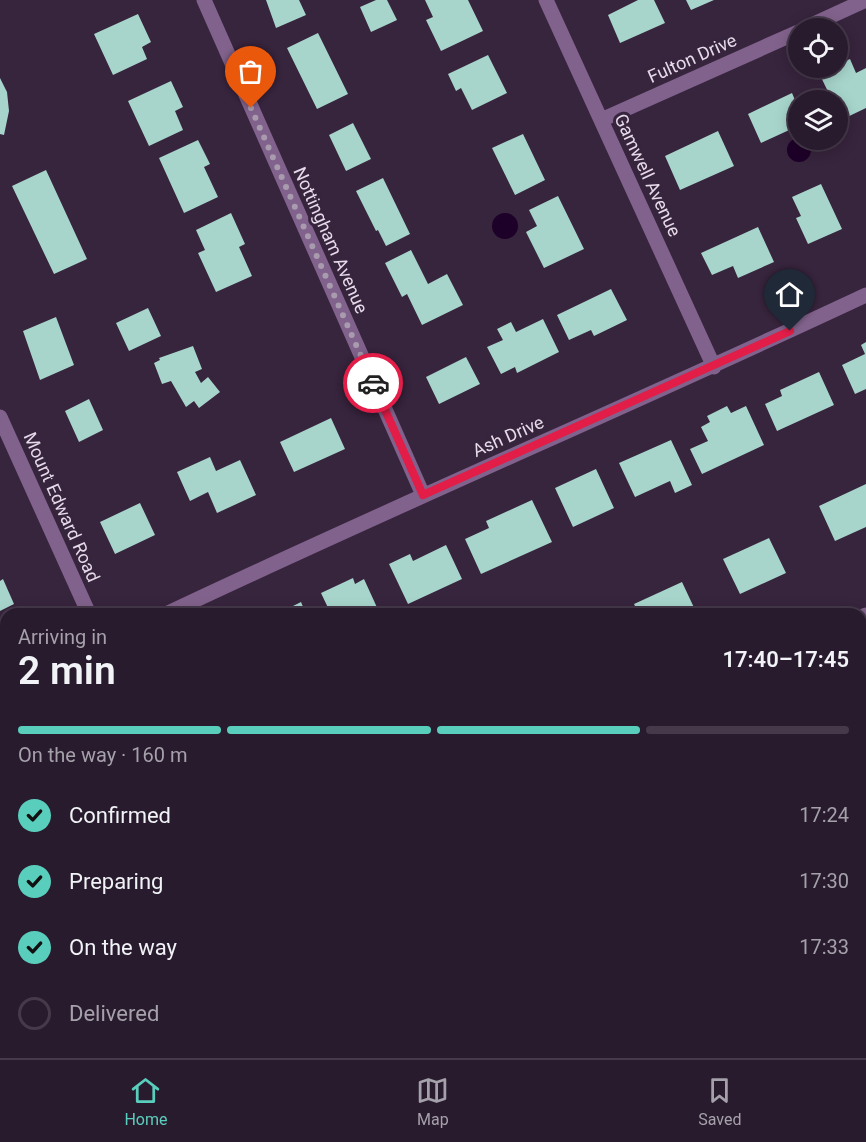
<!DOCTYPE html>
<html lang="en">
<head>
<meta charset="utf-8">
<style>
  body { margin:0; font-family:Roboto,sans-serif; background:#312436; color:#f1f3f6; height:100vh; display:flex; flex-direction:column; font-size:22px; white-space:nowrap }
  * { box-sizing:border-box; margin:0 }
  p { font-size:20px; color:#a5a1aa }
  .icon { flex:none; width:33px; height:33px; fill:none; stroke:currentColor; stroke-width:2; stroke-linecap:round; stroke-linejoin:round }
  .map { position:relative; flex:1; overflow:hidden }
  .sheet { position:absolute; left:0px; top:608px; width:867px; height:452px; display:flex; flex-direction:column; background:#291b2e; border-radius:18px 18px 0 0; box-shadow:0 3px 15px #0003,0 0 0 2px #45394a }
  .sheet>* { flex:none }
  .buttons { position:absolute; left:788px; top:18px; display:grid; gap:12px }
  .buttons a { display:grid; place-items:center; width:60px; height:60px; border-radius:50%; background:#291b2e; box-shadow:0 3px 15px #0003,0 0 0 2px #45394a; font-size:30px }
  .pin { position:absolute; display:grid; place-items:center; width:51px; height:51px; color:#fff; margin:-62px -26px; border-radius:50% 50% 50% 0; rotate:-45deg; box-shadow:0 0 6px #0007 }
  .pin .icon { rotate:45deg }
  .courier { position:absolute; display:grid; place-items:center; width:60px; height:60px; margin:-30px; border:4px solid #e11d48; border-radius:50%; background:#fff; color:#222; box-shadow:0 2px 8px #0007 }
  .headline em { font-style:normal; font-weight:600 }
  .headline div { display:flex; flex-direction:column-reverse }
  .headline { display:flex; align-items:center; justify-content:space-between; height:102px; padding:0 18px }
  h1 { font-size:39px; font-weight:600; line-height:45px }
  .bar { display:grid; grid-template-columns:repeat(4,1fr); gap:9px 6px; align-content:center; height:72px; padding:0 18px }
  .bar i { height:8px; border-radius:4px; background:#45394a }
  .bar .on { background:#5acebc }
  .bar p { grid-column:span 4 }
  ol { padding:0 18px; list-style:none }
  li { display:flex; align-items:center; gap:18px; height:66px }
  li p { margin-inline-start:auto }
  li .icon { padding:6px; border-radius:50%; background:#5acebc; color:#111; stroke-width:4 }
  li:last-child { color:#a5a1aa }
  li i { width:33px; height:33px; border:3px solid #45394a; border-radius:50% }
  .menu { display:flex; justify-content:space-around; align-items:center; height:84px; border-top:2px solid #45394a; background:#291b2e; font-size:16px; color:#a5a1aa }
  .menu a { display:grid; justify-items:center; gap:3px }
  .menu .on { color:#5acebc }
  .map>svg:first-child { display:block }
</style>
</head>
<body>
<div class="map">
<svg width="866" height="1058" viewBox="0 0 866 1058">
  <rect width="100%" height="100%" fill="#37243d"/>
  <path fill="#1e0128" d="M787 150a12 12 0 1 1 24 0a12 12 0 1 1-24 0Z
    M492 226a13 13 0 1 1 26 0a13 13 0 1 1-26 0Z"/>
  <path fill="#a7d5cc" d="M266 0H299L306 15 276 28Z
    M376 0H387L397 20 371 32 360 7Z
    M425 0H468L483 31 441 51 426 20 433 17Z
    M638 0H654L665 23 620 43 608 15Z
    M686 0H714L691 10Z
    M138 14 151 42 142 47 147 59 113 75 94 34Z
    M318 33 348 94 317 109 287 48Z
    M488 55 507 93 472 110 461 88 456 91 448 74Z
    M850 59 856 73 866 68V108L841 120 837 100H832L819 73 837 68V65Z
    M0 78 7 92 9 111 4 135 0 134Z
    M171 81 183 107 175 111 183 130 149 146 128 101Z
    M792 93 798 107V126L761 143 748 114Z
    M353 123 371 159 346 171 329 135Z
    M718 131 734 166 680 190 665 156Z
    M523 134 545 180 515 195 492 148Z
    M198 140 210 164 204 167 218 197 184 213 159 158Z
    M46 170 87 259 54 274 12 186Z
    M383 178 410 234 386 246 378 230 376 231 356 191Z
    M821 184 842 229 808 244 796 218 801 216 792 197Z
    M558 196 584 249 544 268 526 232 537 226 529 210Z
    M231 213 245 244 239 247 252 276 216 292 198 253 205 250 196 230Z
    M758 227 774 262 738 278 733 266 712 275 701 253Z
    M411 250 428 284 447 274 463 305 422 325 407 294 402 297 385 263Z
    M611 289 627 320 594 336 591 330 569 340 557 315Z
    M148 308 161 336 129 351 116 323Z
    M56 317 74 365 40 380 23 331Z
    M543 319 559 352 517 373 515 367 501 374 487 347 503 340 497 329 511 322 516 332Z
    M866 342V389L855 394 842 365 865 354 861 345Z
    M193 346 202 369 195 372 201 383 208 377 220 392 199 408 194 401 186 407 171 381 162 384 154 363 160 360 159 358Z
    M466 357 480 384 439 404 426 377Z
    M819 372 834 405 777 431 765 404 782 396 780 390Z
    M89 399 103 430 79 442 65 411Z
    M727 406 731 413 746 406 764 445 702 474 690 449 708 441 701 427 710 422 707 416Z
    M331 418 345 449 294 472 280 442Z
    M671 440 692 485 675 493 670 481 635 497 619 463Z
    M210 457 216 471 240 460 256 495 217 513 208 492 190 501 177 472Z
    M596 469 614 508 573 527 555 488Z
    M866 484V527L835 541 819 506Z
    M532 500 552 542 481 574 465 539 489 528 486 521Z
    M140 503 155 535 115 554 100 522Z
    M769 538 786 573 740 594 723 559Z
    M446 545 462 579 408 604 389 564 410 554 413 561Z
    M353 578 355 584 364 579 380 614H331L321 593Z
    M3 579 14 604 0 611V581Z
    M682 582 697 614H639L634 604Z
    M301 602 306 614H277Z
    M4 639 6 674 0 677V641Z
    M866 692V728L861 730V694Z
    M866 1009V1042L861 1031V1012Z
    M778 1053H827L829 1058H780Z"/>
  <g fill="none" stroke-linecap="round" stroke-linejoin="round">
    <path stroke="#81628c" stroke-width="15" d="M204 0 423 495
      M546 0 714 367
      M805 28 866 0
      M601 120 798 32
      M0 417 89 614
      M166 614C398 504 634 404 866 295
      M861 617 866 615
      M861 938 866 936
      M285 1053 287 1058
      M595 1058 607 1053"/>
  </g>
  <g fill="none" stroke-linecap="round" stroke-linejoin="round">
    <path stroke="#a99bae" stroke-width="6" stroke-dasharray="0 10.8" d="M251 108 373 383"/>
    <path stroke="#e11d48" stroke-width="8" d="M373 383 423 495 790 331"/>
  </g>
  <g text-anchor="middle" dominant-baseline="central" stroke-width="6" stroke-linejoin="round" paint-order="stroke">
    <g font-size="18" fill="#e7dbeb" stroke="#37243d">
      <text transform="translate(692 58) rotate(-24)">Fulton Drive</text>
      <text transform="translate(648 175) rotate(65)">Gamwell Avenue</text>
      <text transform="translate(331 240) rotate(66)">Nottingham Avenue</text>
      <text transform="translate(508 436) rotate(-24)">Ash Drive</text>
      <text transform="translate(62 507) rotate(66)">Mount Edward Road</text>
    </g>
  </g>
</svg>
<div class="buttons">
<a><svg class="icon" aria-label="locate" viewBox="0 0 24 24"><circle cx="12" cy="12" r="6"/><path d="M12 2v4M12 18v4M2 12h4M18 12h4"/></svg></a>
<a><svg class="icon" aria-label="layers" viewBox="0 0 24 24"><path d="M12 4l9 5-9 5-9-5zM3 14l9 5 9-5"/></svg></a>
</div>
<div class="pin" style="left:251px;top:108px;background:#ea580c"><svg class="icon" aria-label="bag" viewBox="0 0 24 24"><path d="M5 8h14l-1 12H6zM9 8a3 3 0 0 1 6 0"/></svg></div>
<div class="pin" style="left:790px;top:331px;background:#1f2937"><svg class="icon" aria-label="home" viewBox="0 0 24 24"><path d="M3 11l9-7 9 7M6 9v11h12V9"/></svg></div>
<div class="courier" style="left:373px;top:383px"><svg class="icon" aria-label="car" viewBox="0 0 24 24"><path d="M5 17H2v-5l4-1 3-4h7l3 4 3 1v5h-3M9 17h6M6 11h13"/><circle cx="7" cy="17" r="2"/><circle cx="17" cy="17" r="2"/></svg></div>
<section class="sheet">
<div class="headline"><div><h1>2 min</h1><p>Arriving in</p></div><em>17:40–17:45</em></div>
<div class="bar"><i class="on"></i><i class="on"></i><i class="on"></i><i></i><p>On the way · 160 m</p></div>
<ol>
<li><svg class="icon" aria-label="check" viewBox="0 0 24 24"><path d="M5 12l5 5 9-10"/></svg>Confirmed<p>17:24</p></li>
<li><svg class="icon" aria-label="check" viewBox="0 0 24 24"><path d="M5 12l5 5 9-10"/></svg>Preparing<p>17:30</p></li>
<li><svg class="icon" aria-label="check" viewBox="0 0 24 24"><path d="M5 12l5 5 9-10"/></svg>On the way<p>17:33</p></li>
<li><i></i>Delivered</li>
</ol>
</section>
</div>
<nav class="menu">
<a class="on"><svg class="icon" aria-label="home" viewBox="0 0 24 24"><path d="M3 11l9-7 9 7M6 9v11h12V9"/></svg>Home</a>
<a><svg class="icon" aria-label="map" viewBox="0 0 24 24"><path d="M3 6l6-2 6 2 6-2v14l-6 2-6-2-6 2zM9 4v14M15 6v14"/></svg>Map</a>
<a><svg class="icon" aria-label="saved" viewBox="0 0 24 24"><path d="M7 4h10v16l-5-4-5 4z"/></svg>Saved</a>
</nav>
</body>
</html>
